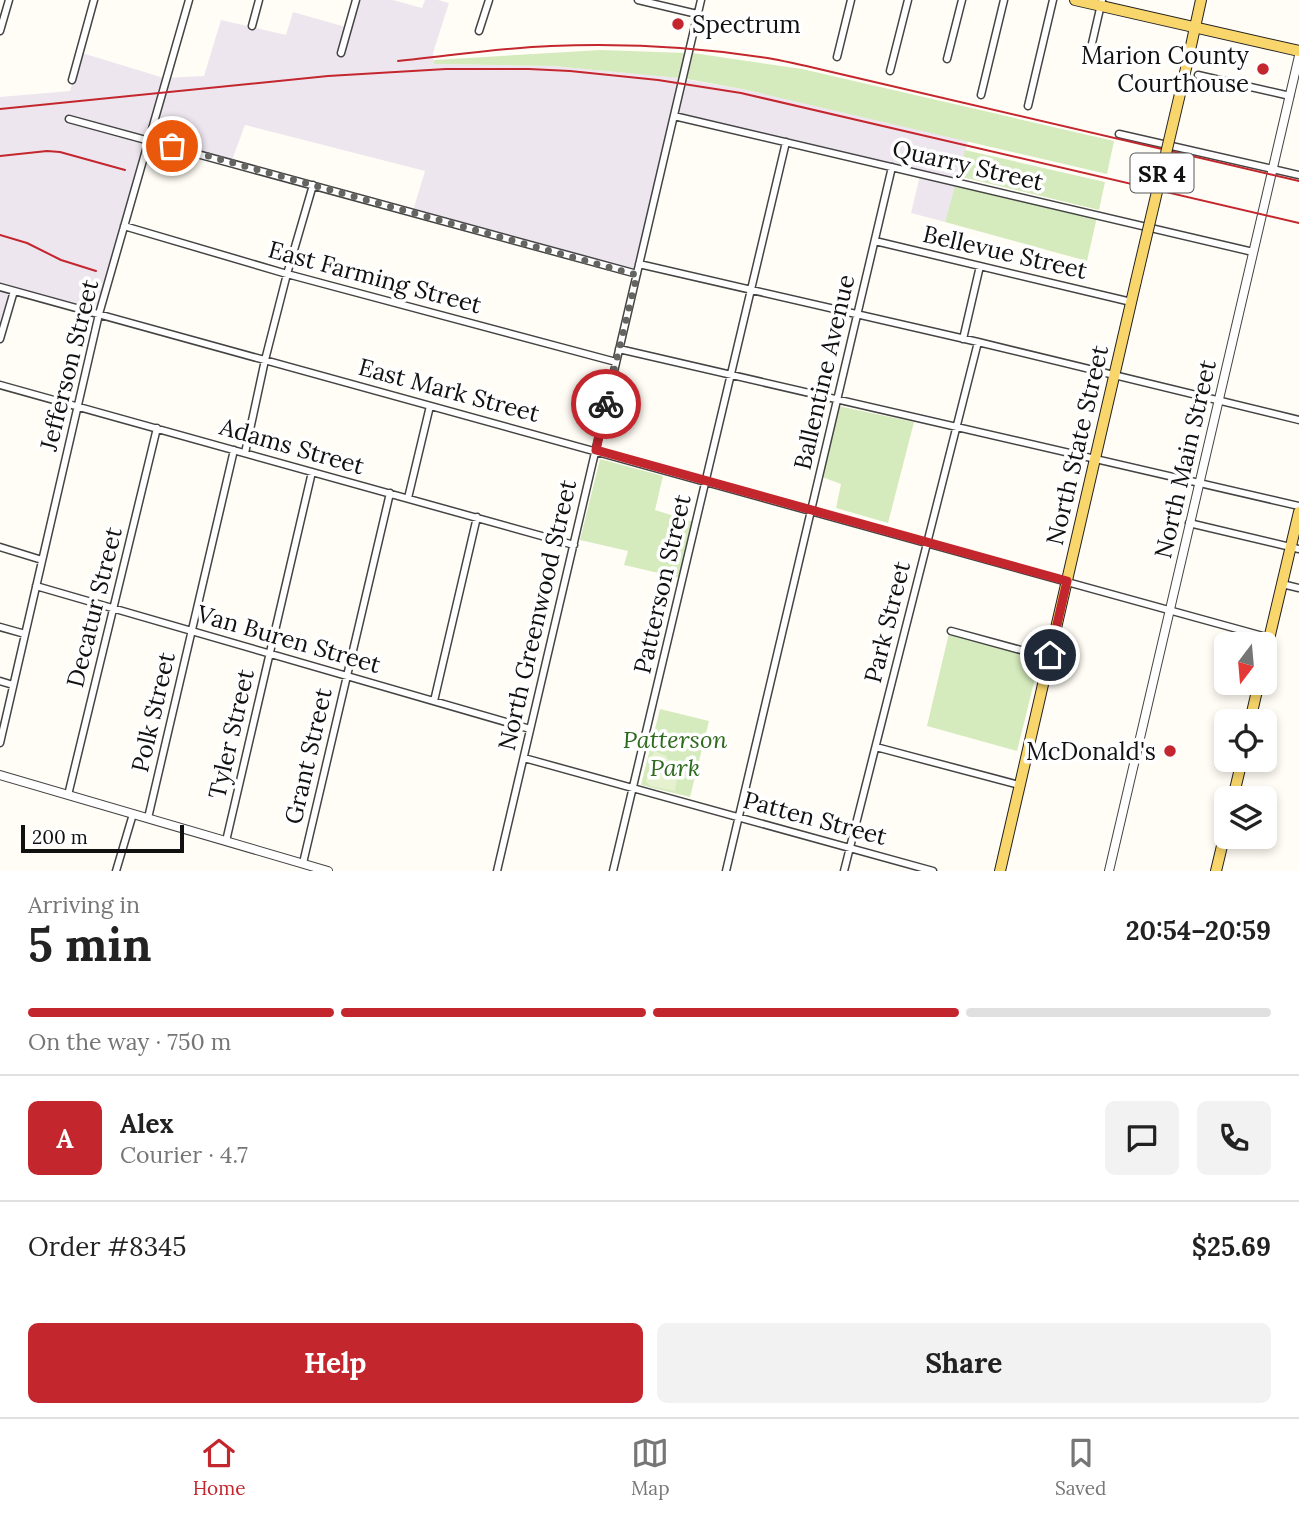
<!DOCTYPE html>
<html lang="en">
<head>
<meta charset="utf-8">
<style>
  body { margin:0; font-family:Lora,serif; background:#f2f2f2; color:#222; height:100vh; display:flex; flex-direction:column; font-size:26px; white-space:nowrap }
  * { box-sizing:border-box; margin:0 }
  p { font-size:23px; color:#767676 }
  .icon { flex:none; width:38px; height:38px; fill:none; stroke:currentColor; stroke-width:2; stroke-linecap:round; stroke-linejoin:round }
  .map { position:relative; height:871px; overflow:hidden }
  .panel { display:flex; flex-direction:column; background:#fff; flex:1 }
  .panel>* { flex:none }
  .needle { width:46px; rotate:196deg }
  .tools { position:absolute; left:1214px; top:632px; display:grid; gap:14px }
  .tools a { display:grid; place-items:center; width:63px; height:63px; border-radius:10px; background:#fff; box-shadow:0 4px 10px #0003; font-size:35px }
  .scale { position:absolute; left:21px; bottom:18px; width:163px; box-sizing:border-box; padding-left:7px; border:4px solid #111; border-top:0; font-size:19px; line-height:24px; white-space:nowrap; color:#111; -webkit-text-stroke:5px #fff; paint-order:stroke }
  .pin { position:absolute; display:grid; place-items:center; width:60px; height:60px; color:#fff; margin:-30px; border:4px solid #fff; border-radius:50%; box-shadow:0 2px 7px #0007 }
  .courier { position:absolute; display:grid; place-items:center; width:70px; height:70px; margin:-35px; border:5px solid #c4262e; border-radius:50%; background:#fff; color:#222; box-shadow:0 2px 9px #0007 }
  .summary em { font-style:normal; font-weight:700 }
  .summary div { display:flex; flex-direction:column-reverse }
  .summary { display:flex; align-items:center; justify-content:space-between; height:119px; padding:0 28px }
  h1 { font-size:46px; font-weight:700; line-height:52px }
  .bar { display:grid; grid-template-columns:repeat(4,1fr); gap:10px 7px; align-content:center; height:84px; padding:0 28px }
  .bar i { height:9px; border-radius:5px; background:#e0e0e0 }
  .bar .selected { background:#c4262e }
  .bar p { grid-column:span 4 }
  .line { display:flex; align-items:center; gap:18px; padding:0 28px; border-top:2px solid #e0e0e0 }
  .line div { flex:1 }
  .round { display:grid; place-items:center; flex:none; width:74px; height:74px; border-radius:10px; background:#f2f2f2 }
  .primary-button { display:flex; gap:14px; margin-top:auto; padding:14px 28px }
  .primary-button a { flex:1; height:80px; border-radius:10px; background:#c4262e; color:#fff; font-size:28px; font-weight:700; line-height:80px; text-align:center }
  .primary-button a+a { background:#f2f2f2; color:#222 }
  .menu { display:flex; justify-content:space-around; align-items:center; height:98px; border-top:2px solid #e0e0e0; background:#fff; font-size:19px; color:#767676 }
  .menu a { display:grid; justify-items:center; gap:4px }
  .menu .selected { color:#c4262e }
  .map>svg:first-child { display:block }
</style>
</head>
<body>
<div class="map">
<svg width="1299" height="871" viewBox="0 0 1299 871">
  <rect width="100%" height="100%" fill="#fffdf5"/>
  <path fill="#eee6ef" d="M358 0H393L422 8 425 0H438L449 3 433 53 434 64 553 66 671 77 742 89 968 141 945 222 911 213 921 171 675 115 637 276 412 214 425 171 245 125 231 163 149 141 101 314 15 289 0 342V97L70 91 82 53 164 78 204 76 221 20 286 35 293 12 349 28Z"/>
  <path fill="#d5ebbd" d="M601 50 686 53 679 78 553 66 434 64V60Z
    M693 53 802 69 1114 141 1107 174 742 89 687 79Z
    M965 150 1105 182 1099 210 958 176Z
    M956 182 1097 217 1087 261 945 222Z
    M838 406 914 422 888 523 836 508 841 484 822 477Z
    M600 459 663 476 655 510 693 522 680 578 624 565 628 551 580 540Z
    M949 633 1040 658 1017 751 927 726Z
    M660 709 709 721 690 797 641 785Z"/>
  <path fill="#e6f2cf" d="M654 751 666 756 678 774 675 791 650 786 646 781Z"/>
  <g fill="none" stroke-linecap="round" stroke-linejoin="round">
    <g stroke="#444" stroke-width="9">
      <path id="minor" d="M638 0 697 14
        M252 26 259 0
        M0 31 9 0
        M479 31 489 0
        M1090 52 1102 0
        M341 53 356 0
        M837 57 851 0
        M947 59 962 0
        M890 71 908 0
        M1198 75 1290 96
        M72 80 94 0
        M981 95 1004 0
        M1028 106 1053 0
        M674 116 1253 252
        M69 119 637 274
        M1119 134 1299 175
        M124 226 287 274 616 362
        M875 241 1127 301
        M639 264 978 342 1299 420
        M0 287 1270 638
        M0 339 14 291
        M963 339 980 266
        M619 349 1299 506
        M0 385 574 545
        M245 453 265 360 287 274 313 185
        M408 498 430 406
        M1189 523 1299 549
        M0 547 42 560
        M1282 584 1299 588
        M36 586 530 729
        M0 627 25 634
        M951 631 1050 658
        M0 681 13 685
        M434 701 477 517
        M0 743 99 314 189 0
        M876 747 1019 785
        M524 758 933 871
        M68 795 157 428
        M148 818 234 450
        M226 841 312 472
        M303 863 390 493
        M116 871 133 814
        M497 871 701 0
        M613 871 786 142
        M726 871 892 167
        M844 871 978 342"/>
    </g>
    <g stroke="#444" stroke-width="10">
      <path id="tertiary" d="M0 775 328 871
        M1109 871 1299 56"/>
    </g>
    <g stroke="#222" stroke-width="12">
      <path id="primary" d="M1075 0 1299 51
        M1187 64 1201 0
        M1265 656 1299 512
        M1250 721 1259 682
        M1233 798 1242 760
        M1000 871 1136 281
        M1216 871 1227 825"/>
    </g>
    <use href="#minor" stroke="#fff" stroke-width="6"/>
    <use href="#tertiary" stroke="#fff" stroke-width="8"/>
    <use href="#primary" stroke="#f9d66b" stroke-width="10"/>
    <path stroke="#c4262e" stroke-width="2" d="M398 61C448 56 500 48 551 46 625 43 700 47 773 59 794 63 815 68 836 73L1299 181
      M0 109 328 76 446 69H529L570 71 658 80 741 93 1299 223
      M0 156 47 151 60 152 125 170
      M0 235 27 243 61 260 96 271"/>
    <g stroke="#222" stroke-width="12" stroke-linecap="butt">
      <path id="primary-bridge" d="M1136 281 1187 64"/>
    </g>
    <use href="#primary-bridge" stroke="#f9d66b" stroke-width="10"/>
  </g>
  <g fill="none" stroke-linecap="round" stroke-linejoin="round">
    <path stroke="#646461" stroke-width="7" stroke-dasharray="0 12.6" d="M172 146 637 275 606 404"/>
    <path stroke="#c4262e" stroke-width="9" d="M606 404 596 450 1067 581 1050 655"/>
  </g>
  <g fill="#c4262e" stroke="#fff" stroke-width="2.5">
    <circle cx="678" cy="24" r="7"/>
    <circle cx="1263" cy="69" r="7"/>
    <circle cx="1170" cy="751" r="7"/>
  </g>
  <g text-anchor="middle" dominant-baseline="central" stroke-width="7" stroke-linejoin="round" paint-order="stroke">
    <rect fill="#fff" stroke="#585858" stroke-width="2" x="1130.5" y="153.5" width="63" height="39" rx="5"/>
    <g font-size="23" font-weight="bold" fill="#111">
      <text x="1162" y="173">SR 4</text>
    </g>
    <g font-size="24" fill="#111" stroke="#fff" text-anchor="end">
      <text x="692" y="24" text-anchor="start">Spectrum</text>
      <text x="1249" y="55">Marion County<tspan x="1249" dy="28">Courthouse</tspan></text>
      <text x="1156" y="751">McDonald's</text>
    </g>
    <g font-size="24" fill="#111" stroke="#fff">
      <text transform="translate(968 165) rotate(13)">Quarry Street</text>
      <text transform="translate(1005 252) rotate(13)">Bellevue Street</text>
      <text transform="translate(375 277) rotate(15)">East Farming Street</text>
      <text transform="translate(69 365) rotate(-76)">Jefferson Street</text>
      <text transform="translate(824 372) rotate(-77)">Ballentine Avenue</text>
      <text transform="translate(449 390) rotate(15)">East Mark Street</text>
      <text transform="translate(1077 445) rotate(-77)">North State Street</text>
      <text transform="translate(292 446) rotate(16)">Adams Street</text>
      <text transform="translate(1185 459) rotate(-77)">North Main Street</text>
      <text transform="translate(662 584) rotate(-77)">Patterson Street</text>
      <text transform="translate(94 607) rotate(-76)">Decatur Street</text>
      <text transform="translate(537 615) rotate(-77)">North Greenwood Street</text>
      <text transform="translate(887 622) rotate(-76)">Park Street</text>
      <text transform="translate(289 639) rotate(16)">Van Buren Street</text>
      <text transform="translate(153 712) rotate(-77)">Polk Street</text>
      <text transform="translate(231 734) rotate(-77)">Tyler Street</text>
      <text transform="translate(308 756) rotate(-77)">Grant Street</text>
      <text transform="translate(815 818) rotate(15)">Patten Street</text>
    </g>
    <g font-size="24" font-style="italic" fill="#2f6b1f" stroke="#fff">
      <text x="675" y="739">Patterson<tspan x="675" dy="28">Park</tspan></text>
    </g>
  </g>
</svg>
<div class="tools">
<a><svg class="needle" viewBox="-14 -14 28 28"><path d="M0-13l5 13h-10z" fill="#e53935"/><path d="M0 13l5-13h-10z" fill="#767676"/></svg></a>
<a><svg class="icon" aria-label="locate" viewBox="0 0 24 24"><circle cx="12" cy="12" r="6"/><path d="M12 2v4M12 18v4M2 12h4M18 12h4"/></svg></a>
<a><svg class="icon" aria-label="layers" viewBox="0 0 24 24"><path d="M12 4l9 5-9 5-9-5zM3 14l9 5 9-5"/></svg></a>
</div>
<div class="scale">200 m</div>
<div class="pin" style="left:172px;top:146px;background:#ea580c"><svg class="icon" aria-label="bag" viewBox="0 0 24 24"><path d="M5 8h14l-1 12H6zM9 8a3 3 0 0 1 6 0"/></svg></div>
<div class="pin" style="left:1050px;top:655px;background:#1f2937"><svg class="icon" aria-label="home" viewBox="0 0 24 24"><path d="M3 11l9-7 9 7M6 9v11h12V9"/></svg></div>
<div class="courier" style="left:606px;top:404px"><svg class="icon" aria-label="bike" viewBox="0 0 24 24"><circle cx="6" cy="16" r="4"/><circle cx="18" cy="16" r="4"/><path d="M6 16l4-8h5l3 8M10 8l3 8H6M13 5h3"/></svg></div>
</div>
<section class="panel">
<div class="summary"><div><h1>5 min</h1><p>Arriving in</p></div><em>20:54–20:59</em></div>
<div class="bar"><i class="selected"></i><i class="selected"></i><i class="selected"></i><i></i><p>On the way · 750 m</p></div>
<div class="line" style="height:126px"><b class="round" style="background:#c4262e;color:#fff">A</b><div><b>Alex</b><p>Courier · 4.7</p></div><a class="round"><svg class="icon" aria-label="chat" viewBox="0 0 24 24"><path d="M4 5h16v11H9l-5 4z"/></svg></a><a class="round"><svg class="icon" aria-label="phone" viewBox="0 0 24 24"><path d="M5 4h4l2 5-3 2q2 4 5 5l2-3 5 2v4C11 20 4 13 5 4z"/></svg></a></div>
<div class="line" style="height:91px"><div>Order #8345</div><b>$25.69</b></div>
<div class="primary-button"><a>Help</a><a>Share</a></div>
</section>
<nav class="menu">
<a class="selected"><svg class="icon" aria-label="home" viewBox="0 0 24 24"><path d="M3 11l9-7 9 7M6 9v11h12V9"/></svg>Home</a>
<a><svg class="icon" aria-label="map" viewBox="0 0 24 24"><path d="M3 6l6-2 6 2 6-2v14l-6 2-6-2-6 2zM9 4v14M15 6v14"/></svg>Map</a>
<a><svg class="icon" aria-label="saved" viewBox="0 0 24 24"><path d="M7 4h10v16l-5-4-5 4z"/></svg>Saved</a>
</nav>
</body>
</html>
